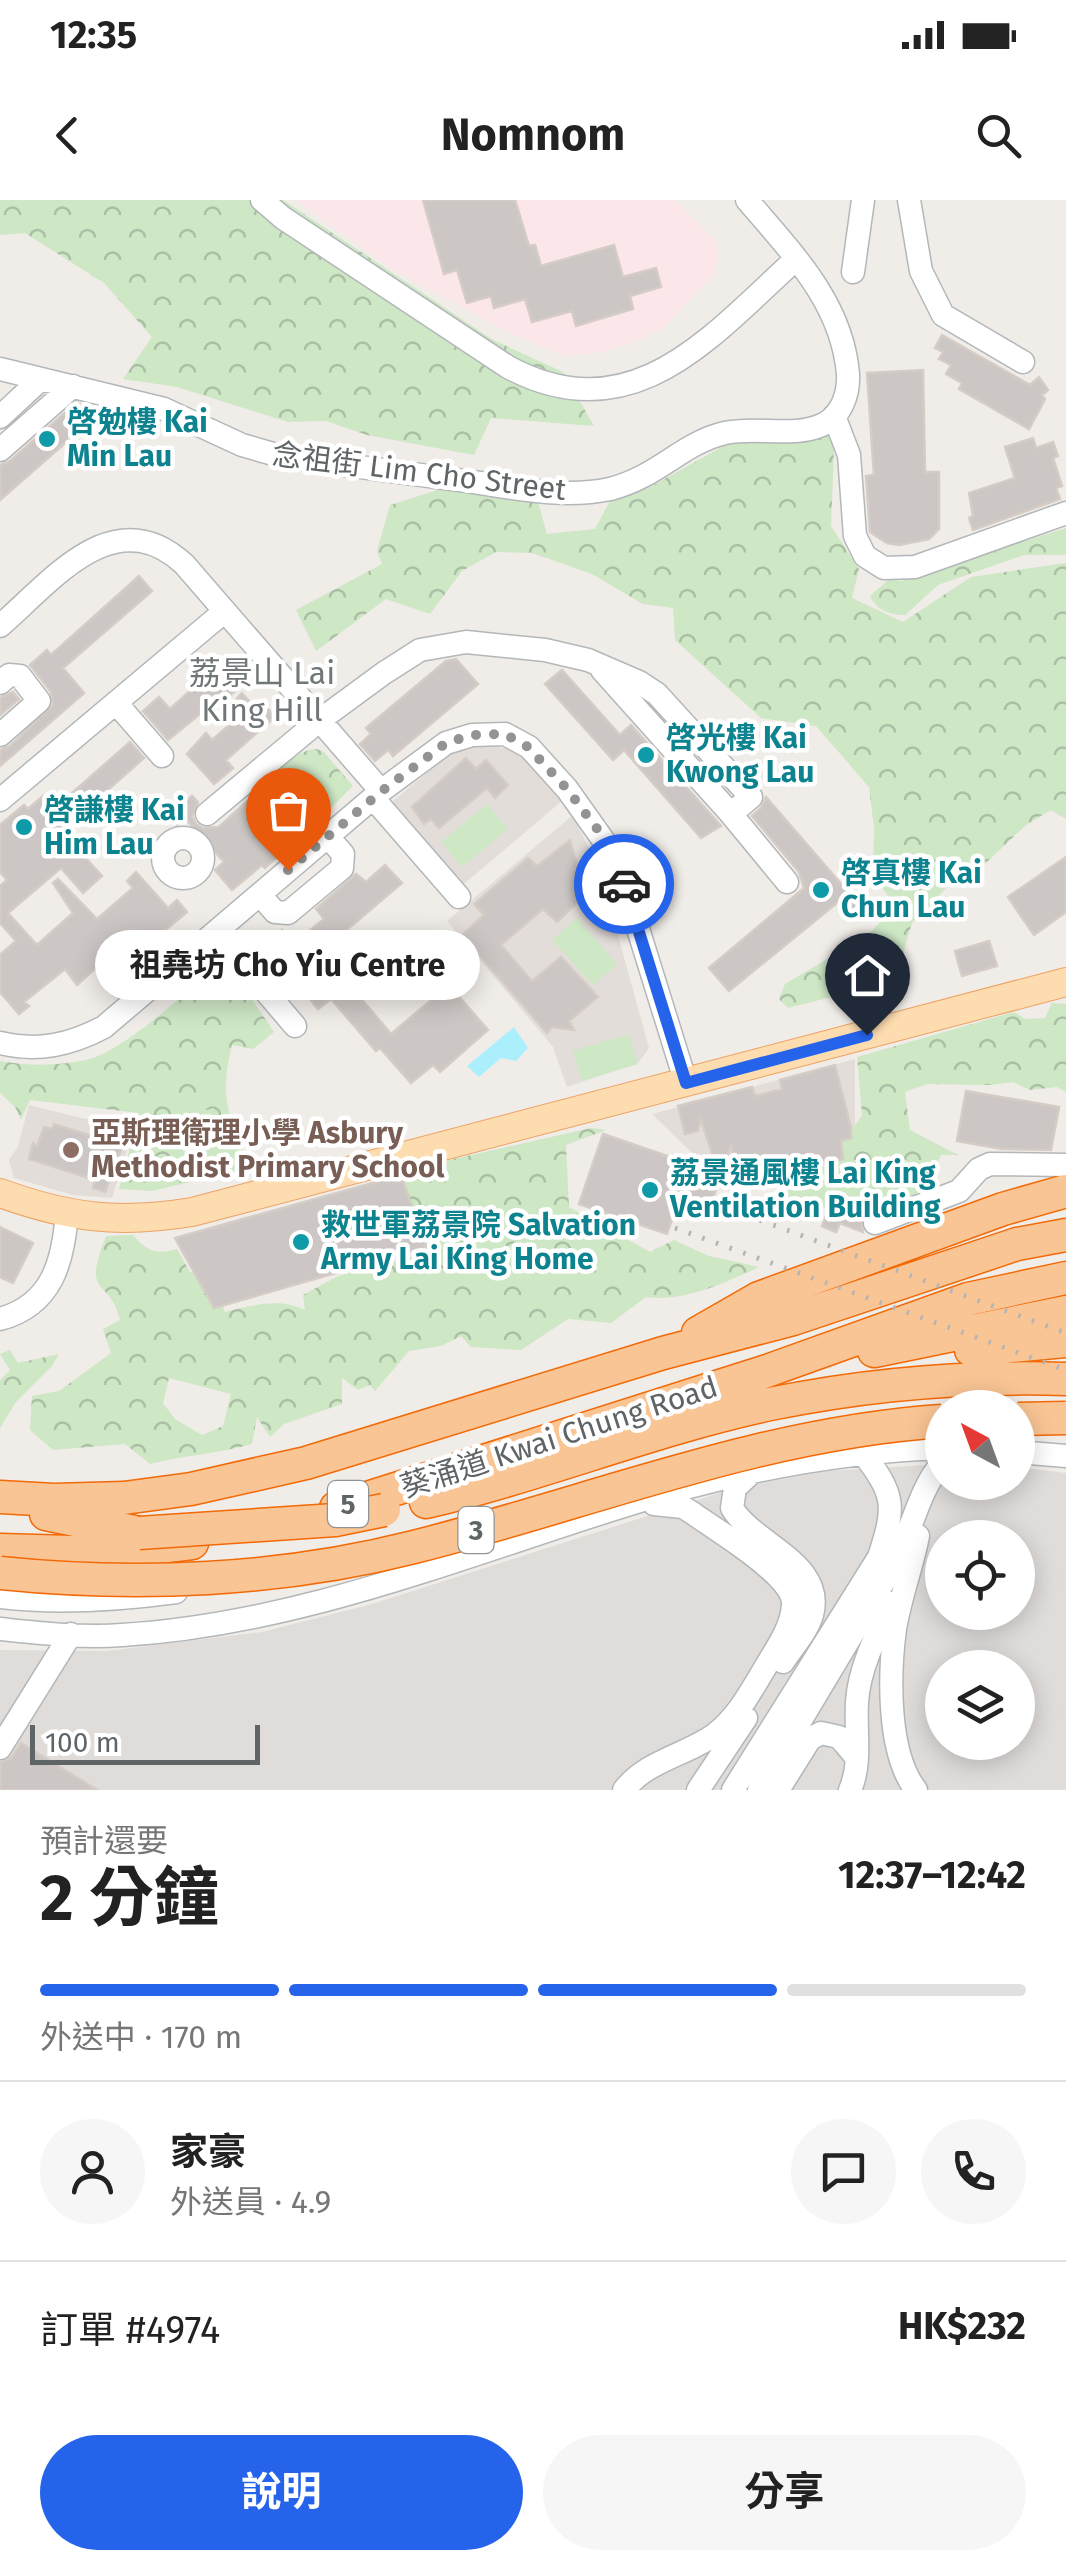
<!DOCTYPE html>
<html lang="zh-TW">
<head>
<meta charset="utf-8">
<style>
  body { margin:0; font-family:"Fira Sans","Noto Sans TC",sans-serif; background:#f6f6f6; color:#222; height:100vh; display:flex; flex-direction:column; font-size:38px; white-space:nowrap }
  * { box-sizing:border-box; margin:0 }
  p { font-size:32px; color:#767676 }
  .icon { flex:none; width:55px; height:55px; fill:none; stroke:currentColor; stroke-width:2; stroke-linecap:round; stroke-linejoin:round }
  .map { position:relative; height:1590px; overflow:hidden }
  .drawer { display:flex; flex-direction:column; background:#fff; flex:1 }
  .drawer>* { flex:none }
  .needle { width:65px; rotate:319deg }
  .fabs { position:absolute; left:925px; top:1190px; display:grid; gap:20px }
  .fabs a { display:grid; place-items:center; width:110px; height:110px; border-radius:50%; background:#fff; box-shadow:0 5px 25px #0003; font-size:50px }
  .scale { position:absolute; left:30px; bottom:25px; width:230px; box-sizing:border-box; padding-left:10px; border:5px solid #5f6567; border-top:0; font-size:28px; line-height:35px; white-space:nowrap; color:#5f6567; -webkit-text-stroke:8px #fff; paint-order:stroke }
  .pin { position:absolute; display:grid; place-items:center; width:85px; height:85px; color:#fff; margin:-102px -42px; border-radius:50% 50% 50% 0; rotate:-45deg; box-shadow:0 0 10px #0007 }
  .pin .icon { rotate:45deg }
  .courier { position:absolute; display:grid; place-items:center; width:100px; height:100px; margin:-50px; border:8px solid #2563eb; border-radius:50%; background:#fff; color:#222; box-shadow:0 2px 12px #0007 }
  .bubble { position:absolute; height:70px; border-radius:35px; background:#fff; box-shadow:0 5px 25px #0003; font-size:32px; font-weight:700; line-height:70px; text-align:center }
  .overview em { font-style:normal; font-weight:700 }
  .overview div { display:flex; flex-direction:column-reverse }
  .overview { display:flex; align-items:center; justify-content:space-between; height:170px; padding:0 40px }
  h1 { font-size:65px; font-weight:700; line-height:75px }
  .bar { display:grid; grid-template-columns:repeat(4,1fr); gap:15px 10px; align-content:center; height:120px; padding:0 40px }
  .bar i { height:12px; border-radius:8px; background:#e0e0e0 }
  .bar .current { background:#2563eb }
  .bar p { grid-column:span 4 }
  .line { display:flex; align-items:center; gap:25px; padding:0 40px; border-top:2px solid #e0e0e0 }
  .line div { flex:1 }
  .round { display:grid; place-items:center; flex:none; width:105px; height:105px; border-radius:52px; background:#f6f6f6 }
  .action { display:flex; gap:20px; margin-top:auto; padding:20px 40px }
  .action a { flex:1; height:115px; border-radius:60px; background:#2563eb; color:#fff; font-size:40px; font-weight:700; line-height:115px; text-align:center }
  .action a+a { background:#f6f6f6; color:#222 }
  .status { display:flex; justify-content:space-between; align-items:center; height:70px; padding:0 50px; background:#fff; direction:ltr }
  .status svg { height:28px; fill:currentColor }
  header { display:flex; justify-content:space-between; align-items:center; height:130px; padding:0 40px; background:#fff; font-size:45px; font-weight:700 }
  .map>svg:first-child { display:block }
</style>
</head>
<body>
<div class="status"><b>12:35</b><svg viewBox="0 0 49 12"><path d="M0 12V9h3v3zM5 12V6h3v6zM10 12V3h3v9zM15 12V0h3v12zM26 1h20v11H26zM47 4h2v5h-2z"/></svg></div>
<header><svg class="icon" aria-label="back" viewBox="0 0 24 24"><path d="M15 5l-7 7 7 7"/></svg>Nomnom<svg class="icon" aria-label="search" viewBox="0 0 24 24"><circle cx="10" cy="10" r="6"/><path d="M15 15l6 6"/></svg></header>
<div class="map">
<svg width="1066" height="1590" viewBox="0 0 1066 1590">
  <defs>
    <pattern id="forest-crowns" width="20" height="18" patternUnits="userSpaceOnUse" patternTransform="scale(2.5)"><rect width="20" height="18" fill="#cee7c5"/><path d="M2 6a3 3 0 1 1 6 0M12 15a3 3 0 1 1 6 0" fill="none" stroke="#aabfa4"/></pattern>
  </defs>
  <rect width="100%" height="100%" fill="#f0ece8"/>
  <path fill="#dfdcda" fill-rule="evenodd" d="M942 1264V1282H1018V1267L1066 1273V1590H0V1450L107 1451 262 1432 372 1404 735 1288 829 1271ZM942 1338H1018V1412H942ZM942 1468H1018V1542H942Z"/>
  <path fill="#e3ddd9" d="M479 542 510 550 524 559 562 601 458 689 387 606 451 553Z
    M573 615 602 677 649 848 639 862 567 887 553 847 447 721Z
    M855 859V946L846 959 752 984 715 975 652 914Z
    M29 905 86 919 135 924 112 998 73 995 14 978 9 960 18 946Z"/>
  <path fill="#fbe6ea" d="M296 0H675L718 43 717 62 714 75 663 128 641 139 604 152 564 156 506 131 396 72Z"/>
  <path fill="url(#forest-crowns)" fill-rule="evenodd" d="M0 0H283L493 140 563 172 594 226 491 218 474 255 367 235 326 221 288 222 177 187 123 179 152 137 104 83 25 33 0 35Z
    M835 227 831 326 859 369 852 398 903 422 971 377 1066 363V619L1051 610 1026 625 987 662 951 683 912 723 901 760 878 785 788 808 779 799 785 784 868 735 895 706 873 674 874 628 869 587 816 526 761 518 675 440 673 408 643 404 592 374 532 353 496 352 462 371 430 414 386 399 316 451 296 410 382 364 377 351 390 305 438 290 538 302 547 334 595 329 611 299 648 288 740 237Z
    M1066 328V355H1024L938 385 905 415C891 416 875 409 870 396L889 379 901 381Z
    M316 549 323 551 353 586 321 618 311 607 299 614 269 580C282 568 297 550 316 549Z
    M225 759 274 832 253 849 232 845C218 902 230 916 250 968L152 991 119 989 139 913 30 900 21 919 15 907 0 893V861C27 866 59 866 86 860 126 851 192 786 225 759Z
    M1052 803 1066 804V892L1057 887 1030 890 1013 882 990 885 928 884 905 892 910 930 958 955H941L928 985 896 1008 848 1014 785 997 773 974C821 962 834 957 862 915L857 857 1014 812 1025 819 1045 818Z
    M591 928 606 930 566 945 569 1007 650 1052 674 1040 709 1056 759 1067C727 1082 682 1103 646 1097L611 1123 568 1119 521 1150 471 1147 461 1136 441 1146 409 1151 375 1191 370 1185 358 1190 342 1178V1204L284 1224 270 1237 257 1217 252 1244C218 1254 184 1255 150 1264L125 1244 53 1250 30 1230 32 1196 59 1191 111 1153 103 1129 120 1120C109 1075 81 1100 106 1036L133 1035C146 1051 157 1055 177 1049L190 1072 211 1074 225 1112C251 1106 279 1097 305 1110L303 1095 338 1076 419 1055 410 1011 400 983V971ZM169 1178 231 1194 223 1226 202 1235 175 1219 163 1203Z
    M10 1150 18 1163 59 1154 52 1166 16 1202 0 1228V1180L10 1170 0 1154Z"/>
  <path fill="#cee7c5" d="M487 604 508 629 462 667 441 642Z
    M577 718 617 764 593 785 552 740Z
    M629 834 638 864 582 881 573 851Z
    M214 908 226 967 190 975 177 917Z"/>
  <path fill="#abeffd" d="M514 827 528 848 516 861 501 858 479 877 467 866Z"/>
  <path fill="#ccc7c4" stroke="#d5ccc6" stroke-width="2.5" d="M423 0H515L529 46 535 45 541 66 614 45 623 77 656 68 661 87 630 96 633 109 576 126 572 111 532 122 525 99 494 108 491 96 467 103 457 70 444 74Z
    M942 135 1030 185 1039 177 1048 190 1042 195 1045 199 1029 229 959 189 962 183 946 174 951 165 939 159 943 152 935 148Z
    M923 170 925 272H939V329L929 339 899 345 887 343 870 332 866 276 874 275 867 173Z
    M76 203 84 205 95 217 0 300V265L10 261Z
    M1033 238 1036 248 1053 242 1058 256 1053 258 1062 286 1056 288 1060 299 973 330 969 318 973 316 969 293 1015 278 1005 247Z
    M139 376 152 391 63 468 84 493 0 566V550L10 546 53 505 51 492 30 465 47 450 51 455Z
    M209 456 238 489 219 503 216 501 168 540 143 511 159 497 170 509 202 480 193 471Z
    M456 459 478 484 393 556 388 550 375 561 360 544 371 534 366 528 446 461Z
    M562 470 620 535 631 525 721 626 701 638 624 550 613 560 545 484Z
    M13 492 19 499 0 515V498Z
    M242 493 255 508 262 502 275 517 226 560 233 568 214 584 187 554 206 533 212 540 234 521 226 511Z
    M130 542 144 558 61 631 102 676 83 693 61 668 8 713 37 745 73 713 53 683 58 679 97 719 133 688 127 681 136 672 168 708 177 700 187 712 147 745 151 752 140 762 124 743 77 785 65 769 24 802 29 806 19 814 0 792V755L16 741 0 723V686L7 680 0 672V625L24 605 28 609 44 595 55 608Z
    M466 558 476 569 486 560 508 585 495 598 487 588 439 628 431 619 424 624 412 607Z
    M268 582 307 626 274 654 277 657 265 668 262 665 232 690 215 670 224 662 185 618 177 625 169 616 192 596 198 602 192 616 196 624 203 628 219 627Z
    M766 597 849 693 729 791 709 768 804 688 799 672 752 616 761 608Z
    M570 640 586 694 557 722 543 709 501 745 532 781 561 757 598 797 569 821 574 830 552 827 547 833 462 735 484 715 474 704 528 658 537 666Z
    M1066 657V712L1034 735 1008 697Z
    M385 665 402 683 343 733 348 740 342 745 352 756 348 783 391 834 449 785 488 830 440 872 433 865 411 883 380 848 376 851 331 799 318 809 280 762 269 772 260 762 275 752 267 743 282 730 292 741 298 740 324 719 316 709 356 674 366 682Z
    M854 693 868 709 859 717 845 701Z
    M989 741 997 766 962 776 955 751Z
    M835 865 851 928V938L841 941 843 959 822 964 821 960 740 978 731 946 720 977 701 920 698 931 685 934 678 906 752 887 755 896 782 889 780 880Z
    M966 891 1059 907 1051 950 1002 949 957 941Z
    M115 920 130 926 105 992 93 988 95 980 29 959 33 943 37 946 44 927 52 929 54 924 108 941Z
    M603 934 688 963 685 972 718 984 710 1007 680 997 667 1034 579 1004Z
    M401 975 426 1047 214 1108 175 1038Z
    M859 1001 853 1015 861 1018 863 1032 840 1023 836 1032 822 1026 831 1005Z
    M0 1027 33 1043 13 1083 0 1077Z
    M21 1543 97 1590H0V1563L12 1557Z"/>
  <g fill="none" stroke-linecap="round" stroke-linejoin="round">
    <g stroke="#b3b7b9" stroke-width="25">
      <path id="minor" d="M262 0 283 18 508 167C633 234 711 136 796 59
        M909 0 921 71 943 115 1023 162
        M853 72 863 0
        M0 169 164 209 242 245 280 256C342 265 405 273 467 281 514 288 563 299 610 289 658 277 682 243 725 233 756 226 793 238 822 225 842 216 849 193 848 174 842 102 791 52 747 0
        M834 216 849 255 855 336 865 356 884 368 915 367 1066 313
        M0 217 41 179
        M0 250 73 186
        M0 426C53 380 114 300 184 364L381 591
        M602 470 731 614 787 682
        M0 483 9 475 20 476 39 501 0 535
        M117 504 162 556
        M373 598 459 697
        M0 600 225 411
        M207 614 320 520 384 473 420 450 466 442 545 450 588 460 639 482 657 494 751 597 731 614
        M163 658a20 20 0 1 1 40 0a20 20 0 1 1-40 0Z
        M260 695 275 712 288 713 342 668 343 654 328 637
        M216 733 295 826
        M0 843C38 852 70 845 104 827L381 591 446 543 472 535 505 534 529 547 567 589 616 658 686 883
        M875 1023 959 991 979 969 990 964 1066 965
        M0 1119C52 1105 63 1062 67 1014
        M1018 1252 1066 1256
        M749 1275 735 1288 732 1308C754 1345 826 1363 812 1415 807 1432 792 1448 783 1462
        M0 1397C59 1404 117 1400 176 1392
        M0 1429C39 1433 82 1438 122 1435 292 1425 453 1360 614 1309 720 1275 832 1252 942 1248
        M0 1548 71 1434
        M624 1590C646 1561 686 1555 714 1535 737 1518 751 1491 765 1468 776 1449 792 1427 793 1405 795 1376 717 1331 694 1314L683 1307 654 1304
        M698 1590 746 1518
        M733 1590 879 1357C896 1305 895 1295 862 1252
        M759 1590 896 1361C912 1329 919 1290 942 1263
        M778 1590 810 1539 821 1533 839 1537 856 1557
        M850 1590C862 1563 855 1531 857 1502 859 1468 877 1433 892 1403
        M916 1590C887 1553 889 1474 895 1429 900 1398 912 1367 918 1336"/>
    </g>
    <g stroke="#eea263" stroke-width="30">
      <path id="major" d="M0 993C69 1018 119 1024 192 1012L1066 782"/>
    </g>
    <g stroke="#f26906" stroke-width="35">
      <path id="highway" d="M698 1133 759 1098 1003 1009 1066 991
        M971 1150 1066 1141
        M874 1151 1066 1112
        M0 1297 54 1300 124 1298 191 1289 306 1263 663 1153 793 1119 1017 1044 1066 1035
        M426 1302C542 1275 653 1229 770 1204 867 1184 968 1176 1066 1179
        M336 1308 764 1172 968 1099 1066 1078
        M46 1314 139 1333
        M0 1350 108 1353 192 1343"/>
    </g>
    <use href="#minor" stroke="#fff" stroke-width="22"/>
    <use href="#major" stroke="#fddcb0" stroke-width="28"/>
    <use href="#highway" stroke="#fac595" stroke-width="32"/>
    <path stroke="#b4b5b5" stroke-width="5" stroke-dasharray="2.5 12" stroke-linecap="butt" d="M719 1005 1066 1133
      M675 1028 1066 1170"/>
    <g stroke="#f26906" stroke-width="35" stroke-linecap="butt">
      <path id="highway-bridge" d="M1018 1219 1066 1218
        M139 1333 335 1320 384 1310
        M0 1373C136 1387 280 1381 414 1347 589 1303 760 1233 942 1221"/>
    </g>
    <use href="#highway-bridge" stroke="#fac595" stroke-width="32"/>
  </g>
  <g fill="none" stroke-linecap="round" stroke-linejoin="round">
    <path stroke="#929494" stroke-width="10" stroke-dasharray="0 18" d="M288 670 382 591 446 543 472 535 505 534 528 547 567 589 610 646 624 684"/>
    <path stroke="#2563eb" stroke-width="12" d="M624 684 686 883 867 835"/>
  </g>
  <g fill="#0f9aa8" stroke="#fff" stroke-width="4">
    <circle cx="47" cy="239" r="10"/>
    <circle cx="646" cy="555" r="10"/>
    <circle cx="24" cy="627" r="10"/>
    <circle cx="821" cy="690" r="10"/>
    <circle cx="650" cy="990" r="10"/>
    <circle cx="301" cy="1042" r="10"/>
  </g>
  <circle fill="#8d6e63" stroke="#fff" stroke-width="4" cx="71" cy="950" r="10"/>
  <g text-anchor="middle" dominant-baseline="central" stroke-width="9" stroke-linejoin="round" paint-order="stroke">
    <g fill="#fff" stroke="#8f9395" stroke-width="2.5">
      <rect x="328" y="1281" width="40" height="46" rx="8"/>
      <rect x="458.5" y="1307" width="35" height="46" rx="8"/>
    </g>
    <g font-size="28" font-weight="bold" fill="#5f6567">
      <text x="348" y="1304">5</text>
      <text x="476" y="1330">3</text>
    </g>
    <g font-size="30" font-weight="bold" fill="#0d838f" stroke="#fff" text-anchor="start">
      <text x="67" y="222">啓勉樓 Kai<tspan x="67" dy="34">Min Lau</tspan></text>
      <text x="666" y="538">啓光樓 Kai<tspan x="666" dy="34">Kwong Lau</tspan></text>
      <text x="44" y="610">啓謙樓 Kai<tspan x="44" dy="34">Him Lau</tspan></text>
      <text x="841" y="673">啓真樓 Kai<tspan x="841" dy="34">Chun Lau</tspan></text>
      <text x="670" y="973">荔景通風樓 Lai King<tspan x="670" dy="34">Ventilation Building</tspan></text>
      <text x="321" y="1025">救世軍荔景院 Salvation<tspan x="321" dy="34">Army Lai King Home</tspan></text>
    </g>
    <g font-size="30" fill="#5f6567" stroke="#fff">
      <text transform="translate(419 272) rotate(7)">念祖街 Lim Cho Street</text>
      <text transform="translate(559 1237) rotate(-18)">葵涌道 Kwai Chung Road</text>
    </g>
    <g font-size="30" font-weight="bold" fill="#785e54" stroke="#fff" text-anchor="start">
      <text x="91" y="933">亞斯理衛理小學 Asbury<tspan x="91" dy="34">Methodist Primary School</tspan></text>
    </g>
    <g font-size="32" fill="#707779" stroke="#fff">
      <text x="262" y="473">荔景山 Lai<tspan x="262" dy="37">King Hill</tspan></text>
    </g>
  </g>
</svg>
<div class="fabs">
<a><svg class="needle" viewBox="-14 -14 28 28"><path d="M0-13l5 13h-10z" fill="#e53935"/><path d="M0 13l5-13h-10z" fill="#767676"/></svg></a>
<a><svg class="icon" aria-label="locate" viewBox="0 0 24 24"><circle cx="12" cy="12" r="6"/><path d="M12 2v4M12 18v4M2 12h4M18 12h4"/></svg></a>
<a><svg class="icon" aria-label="layers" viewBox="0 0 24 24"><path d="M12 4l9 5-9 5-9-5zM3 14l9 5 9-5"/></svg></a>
</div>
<div class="scale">100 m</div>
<div class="pin" style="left:288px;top:670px;background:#ea580c"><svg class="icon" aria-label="bag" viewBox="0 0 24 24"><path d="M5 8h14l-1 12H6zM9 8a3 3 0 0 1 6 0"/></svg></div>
<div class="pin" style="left:867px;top:835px;background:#1f2937"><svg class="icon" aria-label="home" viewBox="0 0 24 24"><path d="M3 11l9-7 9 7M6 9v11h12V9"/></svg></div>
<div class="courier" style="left:624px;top:684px"><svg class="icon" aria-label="car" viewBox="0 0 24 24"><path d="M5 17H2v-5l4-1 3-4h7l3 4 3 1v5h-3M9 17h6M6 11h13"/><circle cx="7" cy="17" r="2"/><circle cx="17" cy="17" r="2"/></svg></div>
<div class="bubble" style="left:95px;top:730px;width:385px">祖堯坊 Cho Yiu Centre</div>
</div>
<section class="drawer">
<div class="overview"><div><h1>2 分鐘</h1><p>預計還要</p></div><em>12:37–12:42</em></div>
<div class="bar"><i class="current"></i><i class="current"></i><i class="current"></i><i></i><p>外送中 · 170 m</p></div>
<div class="line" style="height:180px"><a class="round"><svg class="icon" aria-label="person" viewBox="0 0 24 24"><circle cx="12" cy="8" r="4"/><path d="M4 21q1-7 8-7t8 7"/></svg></a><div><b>家豪</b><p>外送員 · 4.9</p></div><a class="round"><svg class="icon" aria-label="chat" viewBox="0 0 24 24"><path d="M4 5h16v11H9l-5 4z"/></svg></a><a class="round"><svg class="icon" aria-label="phone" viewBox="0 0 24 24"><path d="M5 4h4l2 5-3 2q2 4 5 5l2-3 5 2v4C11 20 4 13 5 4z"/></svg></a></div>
<div class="line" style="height:130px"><div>訂單 #4974</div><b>HK$232</b></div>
<div class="action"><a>說明</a><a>分享</a></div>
</section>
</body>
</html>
